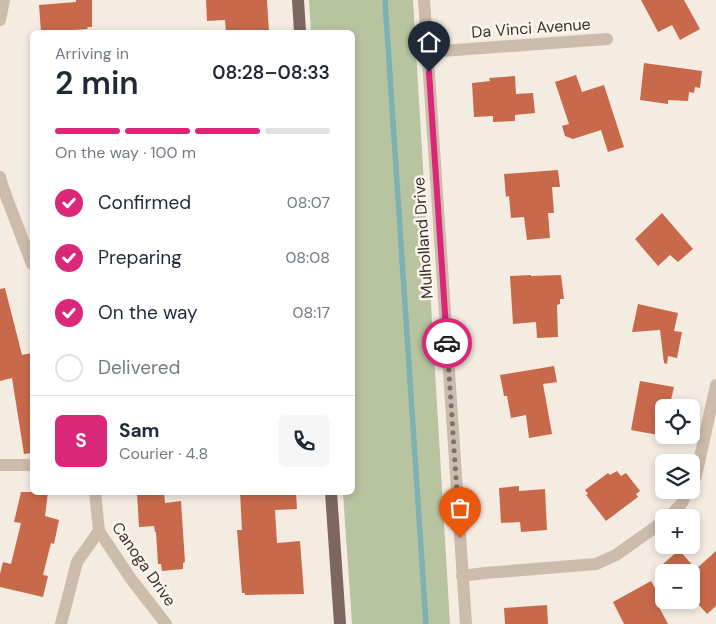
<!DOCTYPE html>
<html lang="en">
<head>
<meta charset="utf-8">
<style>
  body { margin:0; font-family:"DM Sans",sans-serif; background:#f6f6f7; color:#1f2937; height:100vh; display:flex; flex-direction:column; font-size:19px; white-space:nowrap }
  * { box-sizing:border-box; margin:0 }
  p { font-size:16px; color:#747a83 }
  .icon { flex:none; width:28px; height:28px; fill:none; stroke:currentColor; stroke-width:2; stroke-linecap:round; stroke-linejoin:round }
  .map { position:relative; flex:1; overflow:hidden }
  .details { position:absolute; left:30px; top:30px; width:325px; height:465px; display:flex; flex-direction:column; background:#fff; border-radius:8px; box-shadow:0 2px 8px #0003 }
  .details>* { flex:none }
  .fabs { position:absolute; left:655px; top:399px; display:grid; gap:10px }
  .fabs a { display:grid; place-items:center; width:45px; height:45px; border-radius:8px; background:#fff; box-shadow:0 2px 8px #0003; font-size:25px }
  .pin { position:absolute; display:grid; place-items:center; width:42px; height:42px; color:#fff; margin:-51px -21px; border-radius:50% 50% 50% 0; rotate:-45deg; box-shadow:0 0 5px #0007 }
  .pin .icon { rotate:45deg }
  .courier { position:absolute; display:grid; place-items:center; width:50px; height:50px; margin:-25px; border:4px solid #db2777; border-radius:50%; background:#fff; color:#222; box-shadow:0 1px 6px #0007 }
  .headline em { font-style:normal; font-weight:600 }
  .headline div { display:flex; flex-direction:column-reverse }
  .headline { display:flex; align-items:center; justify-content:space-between; height:85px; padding:0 25px }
  h1 { font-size:32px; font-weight:600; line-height:38px }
  .bar { display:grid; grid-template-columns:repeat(4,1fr); gap:8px 5px; align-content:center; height:60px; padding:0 25px }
  .bar i { height:6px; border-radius:4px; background:#e0e1e3 }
  .bar .on { background:#db2777 }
  .bar p { grid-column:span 4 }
  .line { display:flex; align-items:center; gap:12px; padding:0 25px; border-top:1px solid #e0e1e3 }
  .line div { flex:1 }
  .round { display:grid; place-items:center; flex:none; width:52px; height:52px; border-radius:8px; background:#f6f6f7 }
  ol { padding:0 25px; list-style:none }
  li { display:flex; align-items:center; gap:15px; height:55px }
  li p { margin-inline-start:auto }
  li .icon { padding:5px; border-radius:50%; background:#db2777; color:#fff; stroke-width:4 }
  li:last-child { color:#747a83 }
  li i { width:28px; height:28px; border:2px solid #e0e1e3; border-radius:50% }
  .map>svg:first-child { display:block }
</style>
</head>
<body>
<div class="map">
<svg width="716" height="624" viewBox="0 0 716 624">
  <rect width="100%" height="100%" fill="#f4ebe1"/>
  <path fill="#b8c4a0" d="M309 0H413L450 624H352L343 493 352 492V32H311Z"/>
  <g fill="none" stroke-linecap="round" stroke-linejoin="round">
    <path stroke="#7fb0b2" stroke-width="5.5" d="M385 0 426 624"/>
  </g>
  <path fill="#c8694b" d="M76 0H92V27H87L88 29 41 32 39 5 76 2Z
    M206 0H267L269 32H226L225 20 207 21Z
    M641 0H684L700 29 680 40 672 25 658 32Z
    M644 63 702 71 700 88 695 87 694 93 689 92 688 101 668 100V104L640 100Z
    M576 75 582 92 604 85 624 147 608 152 601 130 573 139 565 136 562 126 569 124 555 82Z
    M515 76 516 94 533 93 535 113 515 115V121L493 122V116L474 117 472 83 490 81 489 78Z
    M558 170 560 187H552L554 213H548L550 238 527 240 524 217 511 218 509 196 506 197 504 174Z
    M662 213 693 249 678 262 670 255 658 266 635 239Z
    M531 275V276L561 275 564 299H560V304L557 305 558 337 537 338 536 322 513 324 510 276Z
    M5 288 22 355 32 353V453L24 454 12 378 0 381V289Z
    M638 304 678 313 674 331 682 332 677 358 668 356 667 364 664 363 660 330 632 332Z
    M554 366 557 382 543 384 552 434 529 438 526 415 511 418 507 396H504L500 375Z
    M640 381 674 387 669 408H664V436L631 430Z
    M617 471 621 476 626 473 640 491 636 494 638 497 606 521 586 495 588 494 585 490 608 473 610 475Z
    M519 486V491L545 489 547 530 521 532 520 522 501 523 499 488Z
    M21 492H48L45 516 59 520 54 544 51 543 43 575 48 576 43 597 0 587V574L3 562 11 564 21 523 14 522Z
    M137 492H164L165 503 181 501 185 562 183 563V569L162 571 161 564H158L156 532H155L154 526 139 527Z
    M240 492H296L297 509 275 510 277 543 300 541 304 594 245 595V593H242L237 530H242Z
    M679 550 696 569 716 551V606L707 614 691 596V572H671L663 564Z
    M651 581 664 604 659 607 668 624H624L613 602Z
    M547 605 548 624H505L504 608Z"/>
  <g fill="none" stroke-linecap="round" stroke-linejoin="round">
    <path stroke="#cdbbac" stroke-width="12" d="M424 0 466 624
      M0 20 4 0
      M428 52 607 39
      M0 177 3 188 32 264
      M0 465H32
      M691 485 696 476 716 385
      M95 492 99 531 131 579 166 624
      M668 518 682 503 688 490
      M462 576 485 573 596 564 616 555 664 521
      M61 624 77 562 99 531"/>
    <path stroke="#7d675c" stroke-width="12" d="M298 0 300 32
      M331 492 340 624"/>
  </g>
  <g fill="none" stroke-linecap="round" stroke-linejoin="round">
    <path stroke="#7c716b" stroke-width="5" stroke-dasharray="0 9" d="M447 343 460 538"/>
    <path stroke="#db2777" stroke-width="6" d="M429 72 447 343"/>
  </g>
  <g text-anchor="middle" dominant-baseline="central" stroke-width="5" stroke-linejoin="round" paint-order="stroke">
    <g font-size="16" fill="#3b302b" stroke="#fbf5ee">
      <text transform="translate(531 28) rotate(-4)">Da Vinci Avenue</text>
      <text transform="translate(423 238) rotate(-94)">Mulholland Drive</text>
      <text transform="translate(144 564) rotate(55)">Canoga Drive</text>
    </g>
  </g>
</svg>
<div class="fabs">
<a><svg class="icon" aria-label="locate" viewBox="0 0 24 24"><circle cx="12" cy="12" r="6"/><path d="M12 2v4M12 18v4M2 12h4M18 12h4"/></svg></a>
<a><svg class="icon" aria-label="layers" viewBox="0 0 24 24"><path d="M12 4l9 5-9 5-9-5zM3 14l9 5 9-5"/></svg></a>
<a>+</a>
<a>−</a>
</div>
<div class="pin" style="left:460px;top:538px;background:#ea580c"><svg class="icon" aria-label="bag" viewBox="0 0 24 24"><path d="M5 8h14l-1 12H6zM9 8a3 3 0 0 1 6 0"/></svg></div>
<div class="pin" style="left:429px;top:72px;background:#1f2937"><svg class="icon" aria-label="home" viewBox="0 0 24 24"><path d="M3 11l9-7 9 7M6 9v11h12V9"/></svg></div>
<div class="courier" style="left:447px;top:343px"><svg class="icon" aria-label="car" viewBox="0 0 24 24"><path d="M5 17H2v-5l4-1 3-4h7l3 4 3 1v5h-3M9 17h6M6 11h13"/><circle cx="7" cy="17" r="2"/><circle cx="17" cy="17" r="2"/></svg></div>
<section class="details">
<div class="headline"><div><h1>2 min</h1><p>Arriving in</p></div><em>08:28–08:33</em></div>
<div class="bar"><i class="on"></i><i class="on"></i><i class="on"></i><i></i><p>On the way · 100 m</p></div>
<ol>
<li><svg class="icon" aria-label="check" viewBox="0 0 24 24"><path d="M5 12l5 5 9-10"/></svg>Confirmed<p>08:07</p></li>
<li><svg class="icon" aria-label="check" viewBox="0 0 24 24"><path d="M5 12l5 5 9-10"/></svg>Preparing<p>08:08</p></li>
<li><svg class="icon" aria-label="check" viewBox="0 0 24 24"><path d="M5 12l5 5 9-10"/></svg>On the way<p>08:17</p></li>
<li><i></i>Delivered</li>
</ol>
<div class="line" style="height:90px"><b class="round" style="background:#db2777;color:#fff">S</b><div><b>Sam</b><p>Courier · 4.8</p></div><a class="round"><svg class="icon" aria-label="phone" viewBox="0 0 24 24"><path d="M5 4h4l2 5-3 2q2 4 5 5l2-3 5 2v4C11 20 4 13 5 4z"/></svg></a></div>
</section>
</div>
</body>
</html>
